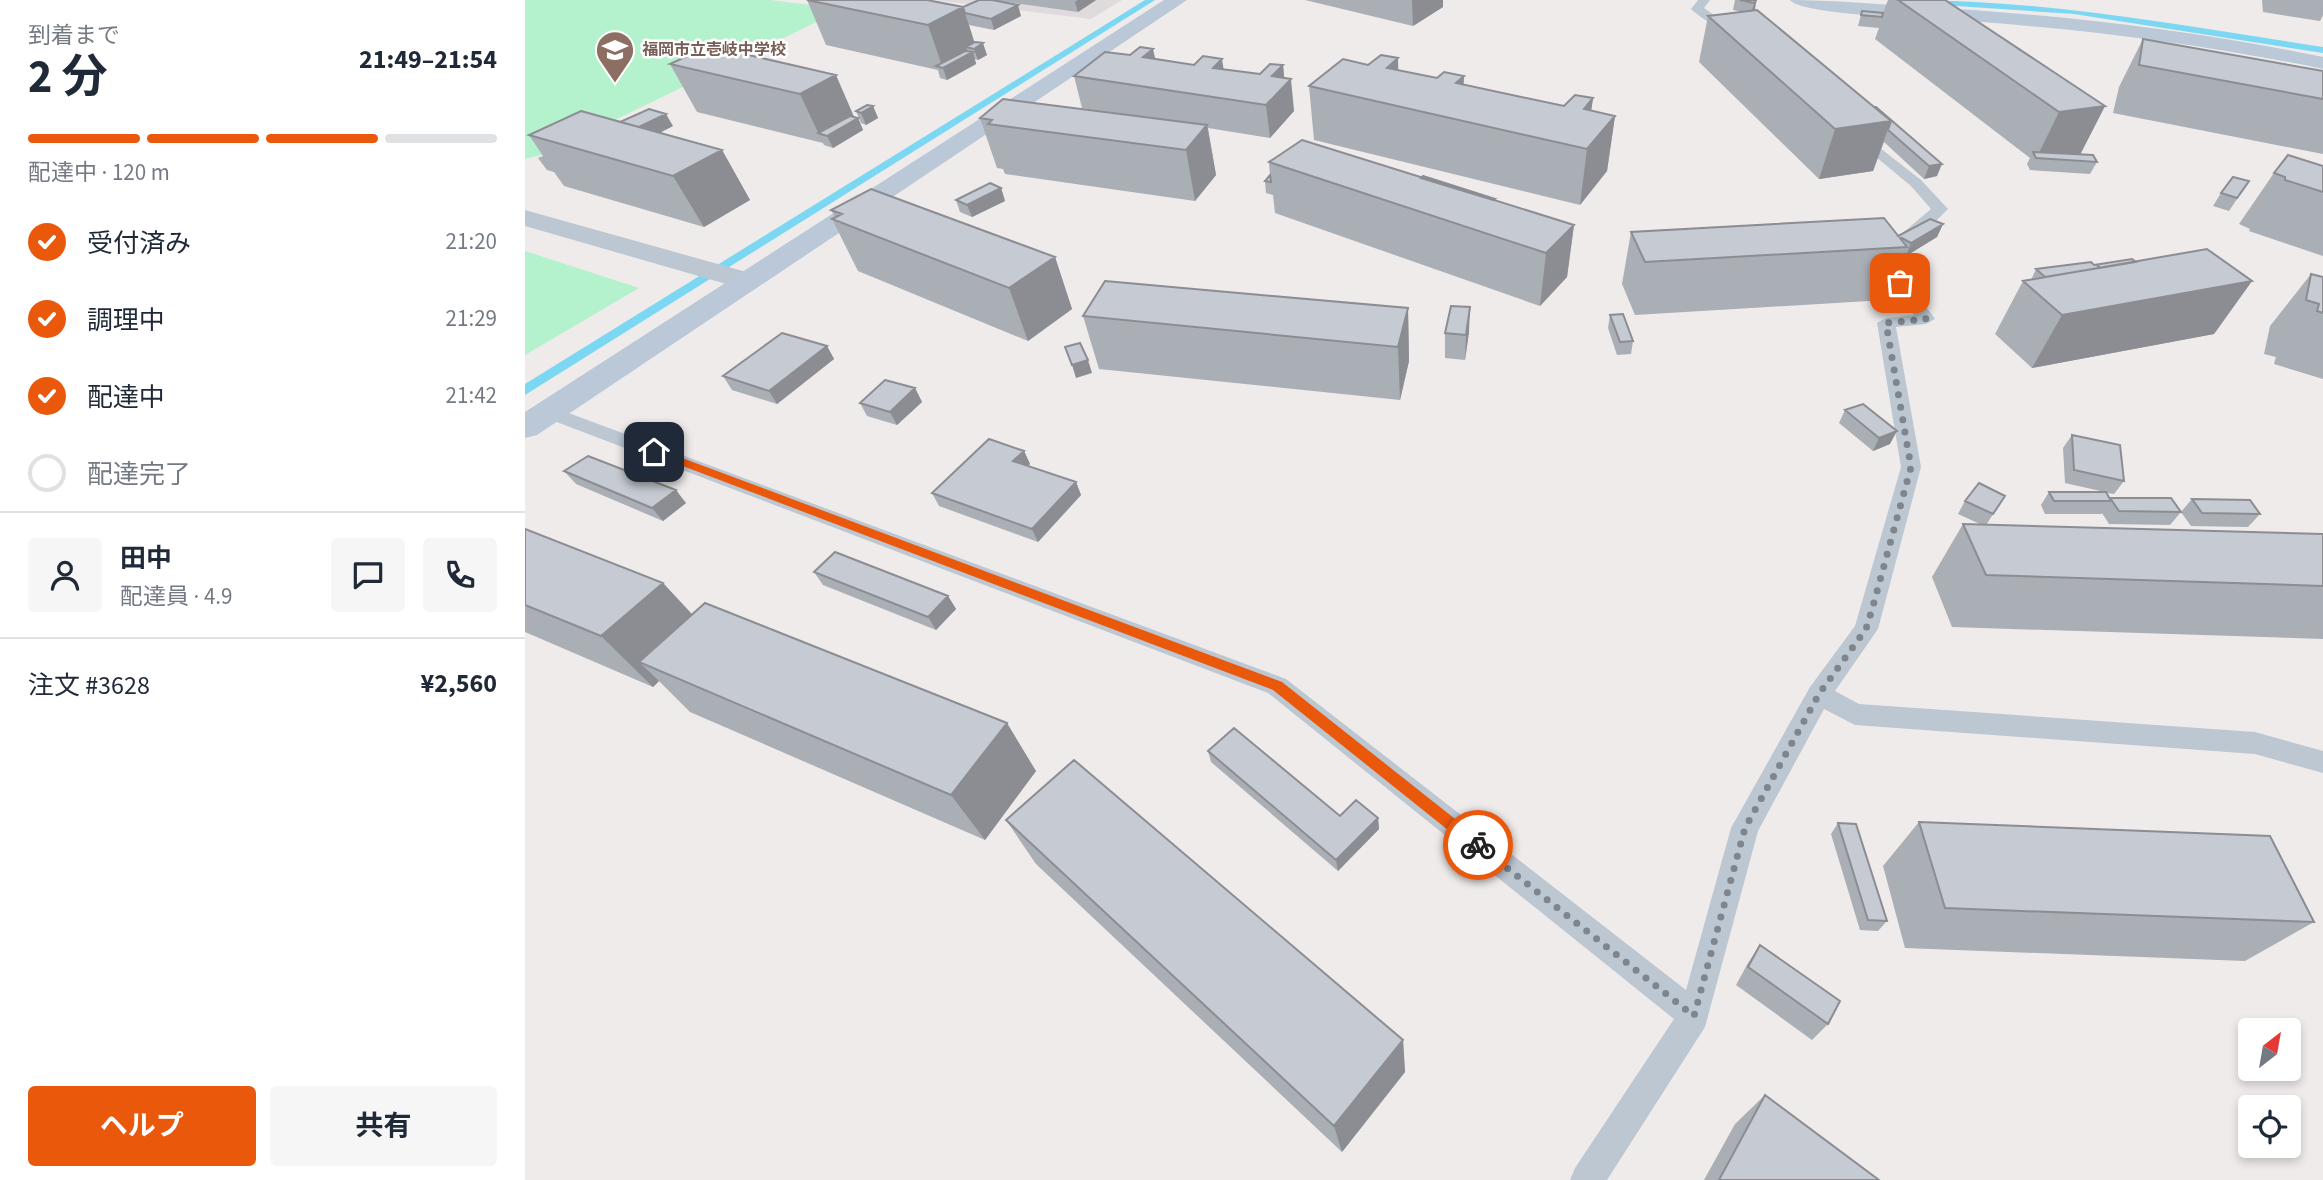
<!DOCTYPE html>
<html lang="ja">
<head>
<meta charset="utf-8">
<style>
  body { margin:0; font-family:"Source Sans 3","Noto Sans JP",sans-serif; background:#f6f6f7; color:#1f2937; height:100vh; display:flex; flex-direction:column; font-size:26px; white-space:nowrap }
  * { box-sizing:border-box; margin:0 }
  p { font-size:23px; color:#747a83 }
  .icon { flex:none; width:38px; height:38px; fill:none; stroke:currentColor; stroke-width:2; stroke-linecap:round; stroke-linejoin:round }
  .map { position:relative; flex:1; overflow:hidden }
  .panel { display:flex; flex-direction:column; background:#fff; width:525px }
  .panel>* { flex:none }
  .needle { width:46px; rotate:31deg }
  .fabs { position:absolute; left:1713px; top:1018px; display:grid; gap:14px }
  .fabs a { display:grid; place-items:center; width:63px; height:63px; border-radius:7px; background:#fff; box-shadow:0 4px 10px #0003; font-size:35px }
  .pin { position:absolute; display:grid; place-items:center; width:60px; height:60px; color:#fff; margin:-30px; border-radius:14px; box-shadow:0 4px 10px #0006 }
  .courier { position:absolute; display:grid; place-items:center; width:70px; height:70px; margin:-35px; border:5px solid #ea580c; border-radius:50%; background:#fff; color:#222; box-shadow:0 2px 9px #0007 }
  .summary em { font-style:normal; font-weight:700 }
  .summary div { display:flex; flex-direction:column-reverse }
  .summary { display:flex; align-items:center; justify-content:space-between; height:119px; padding:0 28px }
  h1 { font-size:46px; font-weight:700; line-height:52px }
  .bar { display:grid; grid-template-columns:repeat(4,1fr); gap:10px 7px; align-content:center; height:84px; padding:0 28px }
  .bar i { height:9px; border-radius:5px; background:#e0e1e3 }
  .bar .active { background:#ea580c }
  .bar p { grid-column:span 4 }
  .line { display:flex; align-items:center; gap:18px; padding:0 28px; border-top:2px solid #e0e1e3 }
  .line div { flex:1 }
  .round { display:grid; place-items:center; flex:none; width:74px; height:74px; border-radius:7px; background:#f6f6f7 }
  ol { padding:0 28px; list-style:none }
  li { display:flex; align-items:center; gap:21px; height:77px }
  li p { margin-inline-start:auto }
  li .icon { padding:7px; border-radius:50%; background:#ea580c; color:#fff; stroke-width:4 }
  li:last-child { color:#747a83 }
  li i { width:38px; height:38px; border:4px solid #e0e1e3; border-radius:50% }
  .button { display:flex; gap:14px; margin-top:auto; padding:14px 28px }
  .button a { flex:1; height:80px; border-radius:7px; background:#ea580c; color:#fff; font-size:28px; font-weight:700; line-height:80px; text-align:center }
  .button a+a { background:#f6f6f7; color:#1f2937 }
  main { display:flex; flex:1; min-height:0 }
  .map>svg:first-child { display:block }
</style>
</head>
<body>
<main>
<section class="panel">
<div class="summary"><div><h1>2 分</h1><p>到着まで</p></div><em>21:49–21:54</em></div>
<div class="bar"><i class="active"></i><i class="active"></i><i class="active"></i><i></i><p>配達中 · 120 m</p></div>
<ol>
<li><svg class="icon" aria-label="check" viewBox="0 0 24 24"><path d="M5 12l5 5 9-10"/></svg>受付済み<p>21:20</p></li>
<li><svg class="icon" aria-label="check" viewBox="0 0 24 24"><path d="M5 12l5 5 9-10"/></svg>調理中<p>21:29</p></li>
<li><svg class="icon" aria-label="check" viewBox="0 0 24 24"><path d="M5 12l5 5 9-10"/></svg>配達中<p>21:42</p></li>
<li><i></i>配達完了</li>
</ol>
<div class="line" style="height:126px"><a class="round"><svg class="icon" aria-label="person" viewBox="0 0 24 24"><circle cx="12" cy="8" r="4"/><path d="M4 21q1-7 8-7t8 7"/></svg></a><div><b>田中</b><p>配達員 · 4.9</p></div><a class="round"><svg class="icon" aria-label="chat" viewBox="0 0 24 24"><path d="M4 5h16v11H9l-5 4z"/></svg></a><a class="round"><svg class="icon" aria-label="phone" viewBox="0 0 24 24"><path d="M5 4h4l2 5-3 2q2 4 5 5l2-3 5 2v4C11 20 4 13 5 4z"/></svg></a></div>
<div class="line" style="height:91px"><div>注文 #3628</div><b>¥2,560</b></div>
<div class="button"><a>ヘルプ</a><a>共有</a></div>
</section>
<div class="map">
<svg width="1798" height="1180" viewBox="0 0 1798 1180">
  <rect width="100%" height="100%" fill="#eeebea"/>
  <path fill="#dfdbdc" d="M408 0H597L566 19Z"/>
  <path fill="#b3f2cc" d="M0 0H245L318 9 20 154 0 159Z
    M0 251 114 288 0 355Z"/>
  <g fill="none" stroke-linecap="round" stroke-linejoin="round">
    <path fill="#7cd8f2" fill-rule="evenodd" d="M620 0H630L0 395V384Z
      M1383 0C1523 0 1660 26 1798 47V53L1549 14 1387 3Z"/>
    <path fill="#bcc7d2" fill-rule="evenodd" d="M1173 0H1185L1179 8 1211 31V37H1203L1168 11 1166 9Z
      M1332 130 1396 180 1423 209 1397 235 1382 241 1374 236 1406 209 1386 186 1327 137 1325 134Z
      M1353 248 1359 250 1410 319 1401 324 1371 327 1396 467 1353 629 1310 691 1334 704 1730 732 1798 751V773L1730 754 1330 725 1299 709 1233 831 1180 1027 1082 1180H1045L1050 1168 1149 1019 743 693 16 416 13 412 16 408H30L761 679 1161 990 1206 828 1285 687 1330 626 1376 467 1352 323 1361 318 1389 315 1345 253Z"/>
    <path fill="#bcc7d2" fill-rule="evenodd" d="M0 210 232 275 236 281 232 287 222 290 0 226Z"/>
    <path fill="#bbc8d7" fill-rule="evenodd" d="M639 0H662L12 435 0 438V412Z
      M1265 0C1306 0 1346 4 1387 6 1526 14 1662 29 1798 57V69C1663 41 1528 25 1390 18 1370 17 1275 13 1265 0Z"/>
  </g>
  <path fill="#aaaeb5" d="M282 0 438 7 454 0H571L553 12 475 1 496 16 469 30 444 25 449 42 462 55 453 60 450 59 451 64 422 80 415 78 413 70 301 45Z
    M780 0H918V7L888 26Z
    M1210 0H1232L1229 11 1350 107 1412 176 1399 179 1359 142 1348 171 1294 179 1174 62 1183 16 1218 12 1208 10Z
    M1363 0H1420L1580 106 1555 154 1572 162 1565 174 1505 170 1502 164 1505 158 1350 39 1354 28 1333 26 1337 11 1358 13Z
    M1737 0H1798V15L1795 21 1738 12Z
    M1618 39 1798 71V154L1588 113 1594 87Z
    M184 46 333 118 338 130 308 148 299 145 298 143 172 112 145 64Z
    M630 59 735 74 758 65 759 78 769 111 745 138 683 128 691 175 670 201 480 174 478 169 472 168 455 118 589 113 557 108 549 76Z
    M873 70 912 78 939 76 938 85 1039 106 1068 98 1066 110 1090 116 1082 171 1055 205 789 140 784 86Z
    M348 106 353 118 341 125 336 123 331 111Z
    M148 126 135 133 197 150 225 200 179 227 39 186 29 172 22 170 13 158 18 156 4 135Z
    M744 162 896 178 970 199V201L1049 225 1042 277 1015 306 750 213 748 195 741 193 740 181 745 175Z
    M1798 166V256L1724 231 1725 229 1714 224 1749 173Z
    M1724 181 1704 211 1688 206 1696 193Z
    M476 188 480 201 447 217 435 212 431 200Z
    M306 210 530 257 547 309 503 341 333 271 307 219 310 217Z
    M1418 224 1412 237 1381 256 1378 255 1360 300 1110 315 1097 284 1106 232 1373 236Z
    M1611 262 1727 281 1689 334 1507 368 1470 334 1498 281 1506 280 1511 269Z
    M1786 274 1798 277V379L1749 364 1751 357 1739 354 1745 326Z
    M883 308 884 361 875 400 574 369 558 316Z
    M1085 315 1108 341 1106 354 1092 355 1083 328Z
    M944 332 940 360 920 358V333Z
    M302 346 309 359 252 404 207 390 198 376Z
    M390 388 397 402 372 425 342 416 335 403Z
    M1320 410 1365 444 1348 451 1314 423Z
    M1547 435 1599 481 1589 494 1582 493 1585 499V498L1656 512 1645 525 1584 524 1577 513 1576 514H1520L1516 505 1524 492H1580L1540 483 1538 448Z
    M499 451 505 464 503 466 551 482 556 495 513 542 414 506 407 493Z
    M39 471 161 503 138 521 51 484Z
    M1480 496 1461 525 1798 534V639L1427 627 1407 577 1438 524H1455L1433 514 1440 501Z
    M1667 499 1735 514 1723 527 1666 526 1656 512Z
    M0 529 138 583 167 614 511 771 460 840 165 712 134 681 128 687 0 632Z
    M289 572 423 596 431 609 411 630 298 585Z
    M683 751 815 816 853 818 854 829 813 871 686 762Z
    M481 820 878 1040 880 1072 817 1152 511 864Z
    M1394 822 1789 922 1720 961 1380 948 1358 866Z
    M1313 823 1362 921 1353 931 1335 930 1306 834Z
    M1235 945 1303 1024 1287 1040 1211 985 1223 963Z
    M1240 1095 1354 1180H1179L1210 1124Z"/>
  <path fill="#8b8d93" d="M553 0H571L553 12 550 2Z
    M887 0H918V7L888 26Z
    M1231 0 1230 10 1226 14 1229 3Z
    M493 5 496 16 469 30 466 19Z
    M438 7 451 47 458 43 462 55 453 60 449 49 441 47 444 55 448 52 451 64 422 80 403 25Z
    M628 49 635 80 618 57Z
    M873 58 874 106 862 68Z
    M697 59 702 90 693 99 688 68Z
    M758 65 760 86 766 79 769 111 745 138 741 105 747 76Z
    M311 75 330 119 333 118 338 130 308 148 302 136 293 133 298 143 275 94Z
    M939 76 937 121 931 83Z
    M1068 98 1061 149 1059 109Z
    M348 106 353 118 341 125 336 113Z
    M1580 106 1555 155 1511 158 1510 161 1534 112Z
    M141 114 148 126 117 141 110 129Z
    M1090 116 1082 171 1055 205 1062 149Z
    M1366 121 1348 171 1294 179 1310 129Z
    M682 125 691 175 670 201 661 150Z
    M197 150 225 200 179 227 148 176Z
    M1417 164 1412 176 1399 179 1404 166Z
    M476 188 480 201 447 217 442 205Z
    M1418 224 1412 237 1381 256 1386 243Z
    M1049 225 1042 277 1015 306 1021 253Z
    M530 257 547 309 503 341 484 288Z
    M1727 281 1689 334 1507 368 1537 315Z
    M945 307 944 332 940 360 941 335Z
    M883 308 884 361 875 400 873 347Z
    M302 346 309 359 252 404 244 391Z
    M563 360 567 373 551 378 547 365Z
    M390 388 397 402 372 425 365 412Z
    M1372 431 1365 444 1348 451 1354 438Z
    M499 451 505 464 494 474 488 461Z
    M551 482 556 495 513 542 507 529Z
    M151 490 161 503 138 521 127 508Z
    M138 583 185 634 114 662 134 681 128 687 76 636Z
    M423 596 431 609 411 630 403 617Z
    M482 723 511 771 460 840 426 795Z
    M853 818 854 829 813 871 811 860Z
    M878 1040 880 1072 817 1152 809 1126Z"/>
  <path fill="#c6cad2" stroke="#8b8d93" stroke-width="2" d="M282 0H402L438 7 403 25Z
    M454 0H467L493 5 466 19 440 13 438 7Z
    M1215 0H1231L1229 3Z
    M1373 0H1420L1580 106 1534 112Z
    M1232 10 1366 121 1310 129 1183 16Z
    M1337 11 1358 13 1357 17 1336 15Z
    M1618 39 1798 71V99L1614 65Z
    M450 42 458 43 449 49 441 47Z
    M184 46 311 75 275 94 145 64Z
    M615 47 628 49 618 57 669 65 678 56 697 59 688 68 735 74 745 64 758 65 747 76 766 79 741 105 549 76 580 52 605 55Z
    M440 51 448 52 418 68 411 66Z
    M856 55 873 58 862 68 912 78 919 72 939 76 931 83 1039 106 1050 95 1068 98 1059 109 1090 116 1062 149 784 86 818 59 843 65Z
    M478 99 682 125 661 150 463 124 467 120 455 118Z
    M342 105 348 106 336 113 331 111Z
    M1350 107H1351L1417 164 1404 166 1363 130 1366 121Z
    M124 109 141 114 114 127 95 122Z
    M56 111 197 150 148 176 4 135Z
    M325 116 333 118 302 136 293 133Z
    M777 140 1049 225 1021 253 744 162Z
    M1508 152 1568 155 1572 162 1511 158Z
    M1763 155 1798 166V192L1760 180V177L1749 173Z
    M745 175 746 182 740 181Z
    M898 176 970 199 968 200 896 178Z
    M1708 177 1724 181 1712 198 1696 193Z
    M465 183 476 188 442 205 431 200Z
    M346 189 530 257 484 288 307 219 317 214 306 210Z
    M1359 218 1382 247 1120 262 1106 232Z
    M1405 219 1418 224 1386 243 1373 236Z
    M1682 249 1727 281 1537 315 1498 281Z
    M1607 259 1611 262 1575 268 1572 265 1574 268 1520 277 1511 269 1566 262 1569 265Z
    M1786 274 1798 277V313L1792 311 1794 304 1781 300Z
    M580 281 883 308 873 347 558 316Z
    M926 306 945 307 941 335 920 333Z
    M1098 314 1108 341 1095 342 1085 315Z
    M257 333 302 346 244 391 198 376Z
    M555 343 563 360 547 365 540 347Z
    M360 380 390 388 365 412 335 403Z
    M1338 404 1372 431 1354 438 1320 410Z
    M1547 435 1595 445 1599 481 1549 470Z
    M464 439 499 451 488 461 551 482 507 529 407 493Z
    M63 456 151 490 127 508 39 471Z
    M1454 483 1480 496 1468 514 1440 501Z
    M1524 492H1581L1586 501H1529Z
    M1585 498H1646L1656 512 1594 511Z
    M1667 499 1725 500 1735 514 1677 513Z
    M1438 524 1798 534V586L1461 575Z
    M0 529 138 583 76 636 0 605Z
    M310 552 423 596 403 617 289 572Z
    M180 603 482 723 426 795 114 662Z
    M709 728 815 816 831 800 853 818 811 860 683 751Z
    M549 760 878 1040 809 1126 481 820Z
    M1394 822 1745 836 1789 922 1420 908Z
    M1313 823 1331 824 1362 921 1343 920Z
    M1235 945 1315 1001 1303 1024 1223 967Z
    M1240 1095 1354 1180H1194Z"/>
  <path fill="#ea580c" d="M126 449H133L757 682 958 841V850H948L748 690 126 454Z"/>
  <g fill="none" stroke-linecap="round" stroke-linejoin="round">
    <path stroke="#7e858c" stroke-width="7" stroke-dasharray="0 12.6" d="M953 845 1169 1016 1220 828 1294 694 1341 629 1348 606 1386 467 1361 323 1401 319 1375 283"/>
  </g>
  <defs>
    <g id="school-pin" transform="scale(2.0125)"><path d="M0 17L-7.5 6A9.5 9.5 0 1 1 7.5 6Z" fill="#8d6e63" stroke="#fff"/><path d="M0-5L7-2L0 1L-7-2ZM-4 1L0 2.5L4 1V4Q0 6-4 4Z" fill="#fff"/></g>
  </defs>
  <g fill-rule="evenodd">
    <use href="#school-pin" x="90" y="50"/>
  </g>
  <g text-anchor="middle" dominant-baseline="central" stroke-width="5" stroke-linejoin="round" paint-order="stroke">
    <g font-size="16" font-weight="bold" fill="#785e54" stroke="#fff" text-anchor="start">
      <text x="117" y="50">福岡市立壱岐中学校</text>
    </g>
  </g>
</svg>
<div class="fabs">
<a><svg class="needle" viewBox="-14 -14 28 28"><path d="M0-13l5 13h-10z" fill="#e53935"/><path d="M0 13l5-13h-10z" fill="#747a83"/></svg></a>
<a><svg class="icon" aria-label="locate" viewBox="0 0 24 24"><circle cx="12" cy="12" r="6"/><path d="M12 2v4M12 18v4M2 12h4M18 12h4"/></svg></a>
</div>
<div class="pin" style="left:1375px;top:283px;background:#ea580c"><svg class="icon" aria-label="bag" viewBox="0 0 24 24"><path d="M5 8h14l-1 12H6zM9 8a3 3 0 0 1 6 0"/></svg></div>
<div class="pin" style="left:129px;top:452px;background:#1f2937"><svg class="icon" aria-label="home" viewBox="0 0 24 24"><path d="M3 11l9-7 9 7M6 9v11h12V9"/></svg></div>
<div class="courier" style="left:953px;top:845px"><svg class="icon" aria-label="bike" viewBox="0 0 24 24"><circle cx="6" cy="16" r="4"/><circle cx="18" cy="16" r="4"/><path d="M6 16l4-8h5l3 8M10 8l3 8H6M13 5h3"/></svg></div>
</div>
</main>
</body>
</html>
